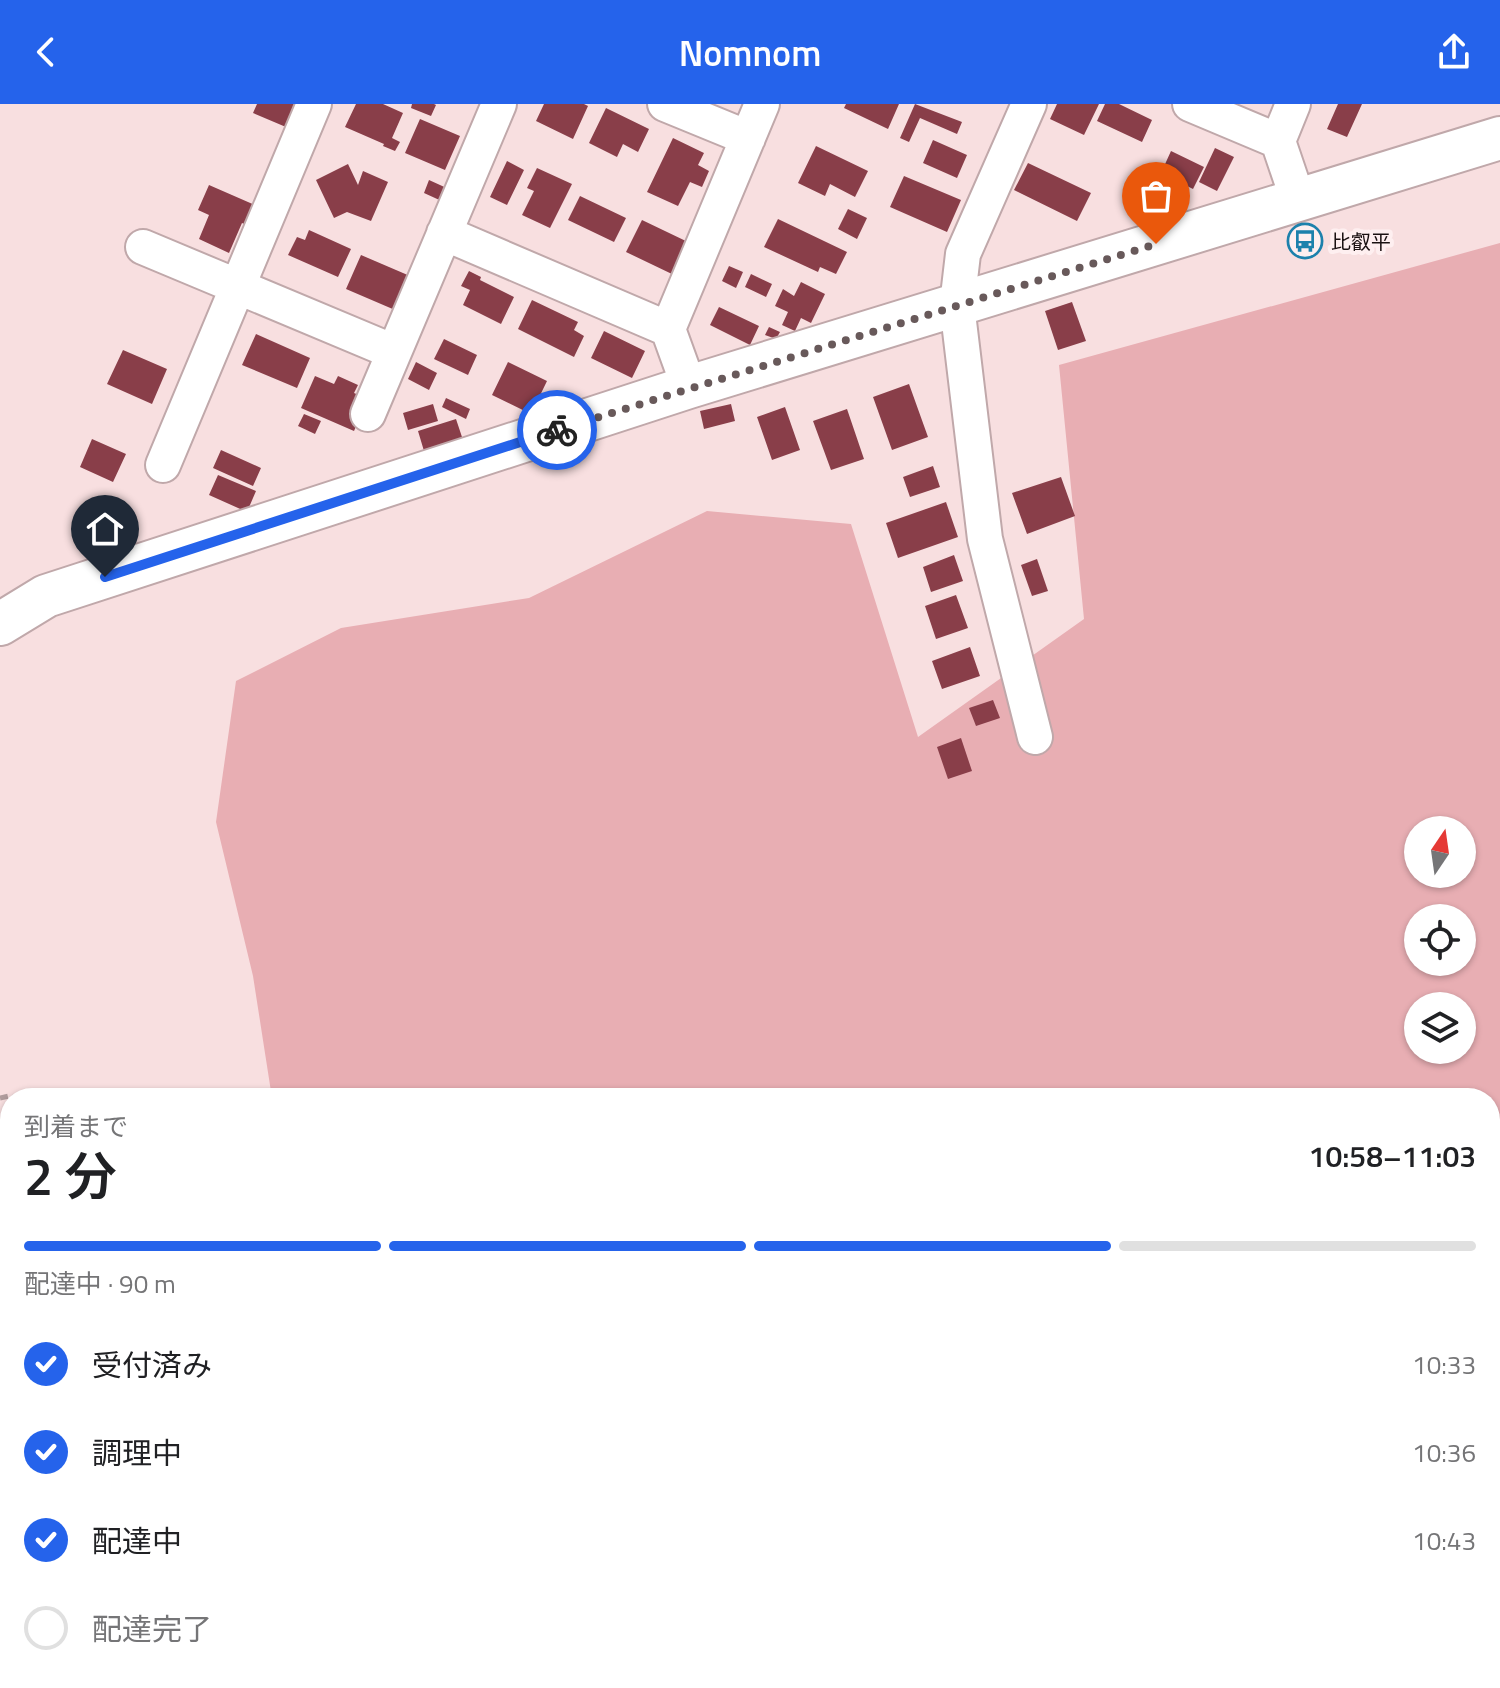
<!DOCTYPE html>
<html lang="ja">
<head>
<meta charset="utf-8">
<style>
  body { margin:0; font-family:"Titillium Web","Noto Sans JP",sans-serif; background:#f2f2f2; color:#202124; height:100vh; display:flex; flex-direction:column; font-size:30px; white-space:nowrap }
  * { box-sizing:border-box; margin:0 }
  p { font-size:26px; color:#757577 }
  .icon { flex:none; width:44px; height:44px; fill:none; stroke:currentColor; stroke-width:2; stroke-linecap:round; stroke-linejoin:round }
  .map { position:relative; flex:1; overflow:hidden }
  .side { position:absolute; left:0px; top:984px; width:1500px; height:600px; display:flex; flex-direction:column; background:#fff; border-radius:32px 32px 0 0; box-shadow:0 2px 6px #0004 }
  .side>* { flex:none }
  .needle { width:52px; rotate:13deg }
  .tools { position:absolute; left:1404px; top:712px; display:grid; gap:16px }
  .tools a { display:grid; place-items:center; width:72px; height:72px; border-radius:50%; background:#fff; box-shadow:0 2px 6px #0004; font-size:40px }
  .pin { position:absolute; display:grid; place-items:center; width:68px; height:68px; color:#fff; margin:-82px -34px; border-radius:50% 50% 50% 0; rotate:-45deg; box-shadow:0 0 8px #0007 }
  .pin .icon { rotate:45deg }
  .courier { position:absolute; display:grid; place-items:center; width:80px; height:80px; margin:-40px; border:6px solid #2563eb; border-radius:50%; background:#fff; color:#222; box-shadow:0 2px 10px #0007 }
  .overview em { font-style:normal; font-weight:600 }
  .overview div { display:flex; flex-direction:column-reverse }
  .overview { display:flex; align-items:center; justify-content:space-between; height:136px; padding:0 24px }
  h1 { font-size:52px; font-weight:600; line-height:60px }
  .bar { display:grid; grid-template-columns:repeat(4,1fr); gap:12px 8px; align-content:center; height:96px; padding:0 24px }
  .bar i { height:10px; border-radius:6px; background:#e0e0e0 }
  .bar .current { background:#2563eb }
  .bar p { grid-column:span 4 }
  ol { padding:0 24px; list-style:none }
  li { display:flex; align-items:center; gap:24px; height:88px }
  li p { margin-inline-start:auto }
  li .icon { padding:8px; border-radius:50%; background:#2563eb; color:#fff; stroke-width:4 }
  li:last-child { color:#757577 }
  li i { width:44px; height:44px; border:4px solid #e0e0e0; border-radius:50% }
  header { display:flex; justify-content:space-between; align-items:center; height:104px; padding:0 24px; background:#2563eb; color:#fff; font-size:36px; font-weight:600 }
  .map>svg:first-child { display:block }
</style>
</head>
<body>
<header><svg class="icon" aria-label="back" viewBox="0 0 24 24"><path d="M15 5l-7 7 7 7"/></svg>Nomnom<svg class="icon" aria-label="share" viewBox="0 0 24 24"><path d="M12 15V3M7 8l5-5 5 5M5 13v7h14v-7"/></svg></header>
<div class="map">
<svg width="1500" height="1584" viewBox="0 0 1500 1584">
  <rect width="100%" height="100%" fill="#f8dfe0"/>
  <path fill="#e8aeb3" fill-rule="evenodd" d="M1500 139V1584H0V1231L10 1233V1574H1490V994H272L253 872 216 718 236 577 341 524 529 494 707 407 851 420 918 633 1084 515 1059 261ZM1418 726H1462V770H1418ZM1418 814H1462V858H1418ZM1418 902H1462V946H1418Z"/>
  <path fill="#893e49" d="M257 0H304L293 26 253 9Z
    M356 0H383L403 9 392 34 400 38 395 47 383 42 384 40 345 23Z
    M412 0H434L436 1 431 12 411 4Z
    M544 0H584L588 2 573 35 536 17Z
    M846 0H899L888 25 844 4Z
    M915 0 962 18 957 30 920 14 909 38 900 34Z
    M1057 0H1099L1084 31 1050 15Z
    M1105 0H1119L1152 16 1142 38 1097 17Z
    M1338 0H1362L1347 33 1327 25Z
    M606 4 649 25 638 48 623 40 617 53 589 39Z
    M420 15 460 32 445 66 405 49Z
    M673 34 704 49 698 61 709 67 702 83 690 78 678 102 647 88Z
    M933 36 967 51 957 74 923 59Z
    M816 42 868 67 855 93 830 80 825 92 798 79Z
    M1215 44 1234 53 1217 87 1199 78Z
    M1171 47 1204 63 1193 85 1161 69Z
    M507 57 524 66 507 101 490 93Z
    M1028 59 1091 89 1077 117 1014 86Z
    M348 60 358 81 363 67 388 78 371 117 347 108 334 114 316 76Z
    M537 64 572 80 550 124 522 111 534 87 527 84Z
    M904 72 961 96 947 128 890 103Z
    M429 76 451 86 446 99 424 89Z
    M209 81 262 104 253 124 242 119 229 149 199 135 209 111 198 106Z
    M580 92 626 114 614 138 568 116Z
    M848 105 867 114 857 135 838 125Z
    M778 115 847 148 836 170 820 163 818 168 764 143Z
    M642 116 690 139 674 171 626 148Z
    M309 126 351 145 338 173 288 151 297 133 305 136Z
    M361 151 410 172 395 206 346 185Z
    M729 162 743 168 736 184 722 177Z
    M469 167 481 173 480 176 514 193 501 220 463 201 470 186 461 182Z
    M751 170 772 180 766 193 745 183Z
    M801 178 825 190 811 219 801 214 795 227 782 221 788 208 775 202 783 185 794 192Z
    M532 196 578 218 574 226 584 232 574 253 518 225Z
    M1072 198 1086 237 1058 246 1045 207Z
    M719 203 759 222 750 241 710 221Z
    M769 223 780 228 776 235 765 231Z
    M604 227 645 247 632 274 591 254Z
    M256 230 310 254 297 284 242 261Z
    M444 235 477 251 468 271 434 255Z
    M123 246 167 265 152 300 107 280Z
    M416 258 437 269 429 286 408 275Z
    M508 258 547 277 531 310 492 291Z
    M315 272 334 280 338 272 358 281 354 289 368 295 354 327 301 304Z
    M909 280 928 333 892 346 873 293Z
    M446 294 470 305 466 315 442 303Z
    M433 300 438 317 408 326 403 309Z
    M731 300 735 317 704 325 700 307Z
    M785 303 800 346 772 356 757 313Z
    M847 305 864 355 831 366 813 317Z
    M304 310 321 317 315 330 298 322Z
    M456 315 463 336 424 347 418 327Z
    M92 335 126 350 113 378 80 363Z
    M221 346 261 364 253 382 213 364Z
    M933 362 940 383 910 393 903 373Z
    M218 371 256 387 247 408 209 391Z
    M1061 373 1075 412 1027 430 1012 389Z
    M946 398 958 433 898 454 886 419Z
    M954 451 963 477 931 488 923 463Z
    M1037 455 1048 487 1032 492 1021 461Z
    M956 491 968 524 936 535 925 502Z
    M970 543 980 572 942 585 932 557Z
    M993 596 1000 614 976 622 969 604Z
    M961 634 972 667 948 675 937 643Z"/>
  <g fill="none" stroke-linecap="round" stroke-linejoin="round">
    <g stroke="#c0a8aa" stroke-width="38">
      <path id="minor" d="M665 0 748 34
        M1029 0 963 150 957 201 985 435 1035 633
        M1190 0 1278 37
        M1293 0 1278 37 1298 96
        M444 129 668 225
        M143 143 394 248
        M689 283 668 225 762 0
        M368 310 499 0
        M163 361 314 0"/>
    </g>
    <g stroke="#c0a8aa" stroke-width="46">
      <path id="tertiary" d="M0 520 46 492 689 283 1500 34"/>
    </g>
    <path stroke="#b09c9d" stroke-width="5" stroke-dasharray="8 4" stroke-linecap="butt" d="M0 994 9 992 14 994
      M978 1574 995 1584"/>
    <use href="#minor" stroke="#fff" stroke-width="34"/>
    <use href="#tertiary" stroke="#fff" stroke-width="42"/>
  </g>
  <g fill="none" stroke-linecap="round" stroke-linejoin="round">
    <path stroke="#68595a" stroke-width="8" stroke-dasharray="0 14.4" d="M557 326 1156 140"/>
    <path stroke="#2563eb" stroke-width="10" d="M105 473 557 326"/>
  </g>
  <defs>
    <g id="bus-ring" transform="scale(1.8)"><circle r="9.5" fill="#feeff0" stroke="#1d81ac" stroke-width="1.5"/><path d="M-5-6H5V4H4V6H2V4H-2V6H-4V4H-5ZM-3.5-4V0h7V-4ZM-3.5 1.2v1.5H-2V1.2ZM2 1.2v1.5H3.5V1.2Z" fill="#1d81ac"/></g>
  </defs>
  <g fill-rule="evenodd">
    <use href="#bus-ring" x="1305" y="137"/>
  </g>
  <g text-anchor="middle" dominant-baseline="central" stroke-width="8" stroke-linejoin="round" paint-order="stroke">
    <g font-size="20" fill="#1a1112" stroke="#feeff0" text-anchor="start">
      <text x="1331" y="137">比叡平</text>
    </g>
  </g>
</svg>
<div class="tools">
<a><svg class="needle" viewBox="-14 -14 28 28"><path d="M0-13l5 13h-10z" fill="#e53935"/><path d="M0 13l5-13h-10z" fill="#757577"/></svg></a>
<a><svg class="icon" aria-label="locate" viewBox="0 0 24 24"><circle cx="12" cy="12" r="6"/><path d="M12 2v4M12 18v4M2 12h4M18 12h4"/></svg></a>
<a><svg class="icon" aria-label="layers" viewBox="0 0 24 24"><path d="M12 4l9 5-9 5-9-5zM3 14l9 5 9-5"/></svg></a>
</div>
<div class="pin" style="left:1156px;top:140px;background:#ea580c"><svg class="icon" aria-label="bag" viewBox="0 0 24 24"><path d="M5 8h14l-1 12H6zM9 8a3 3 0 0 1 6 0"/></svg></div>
<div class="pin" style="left:105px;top:473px;background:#1f2937"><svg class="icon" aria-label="home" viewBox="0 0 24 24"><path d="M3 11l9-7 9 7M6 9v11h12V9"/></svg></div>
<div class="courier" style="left:557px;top:326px"><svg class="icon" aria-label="bike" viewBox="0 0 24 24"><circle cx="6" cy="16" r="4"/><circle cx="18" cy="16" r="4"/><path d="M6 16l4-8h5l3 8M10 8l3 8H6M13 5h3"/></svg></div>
<section class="side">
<div class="overview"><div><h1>2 分</h1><p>到着まで</p></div><em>10:58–11:03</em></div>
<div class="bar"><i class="current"></i><i class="current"></i><i class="current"></i><i></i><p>配達中 · 90 m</p></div>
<ol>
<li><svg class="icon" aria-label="check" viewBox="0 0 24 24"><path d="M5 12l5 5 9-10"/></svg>受付済み<p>10:33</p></li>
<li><svg class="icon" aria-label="check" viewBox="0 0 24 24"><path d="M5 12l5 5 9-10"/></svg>調理中<p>10:36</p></li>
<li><svg class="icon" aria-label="check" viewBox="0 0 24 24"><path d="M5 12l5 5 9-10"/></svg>配達中<p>10:43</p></li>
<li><i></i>配達完了</li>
</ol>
</section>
</div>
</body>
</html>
